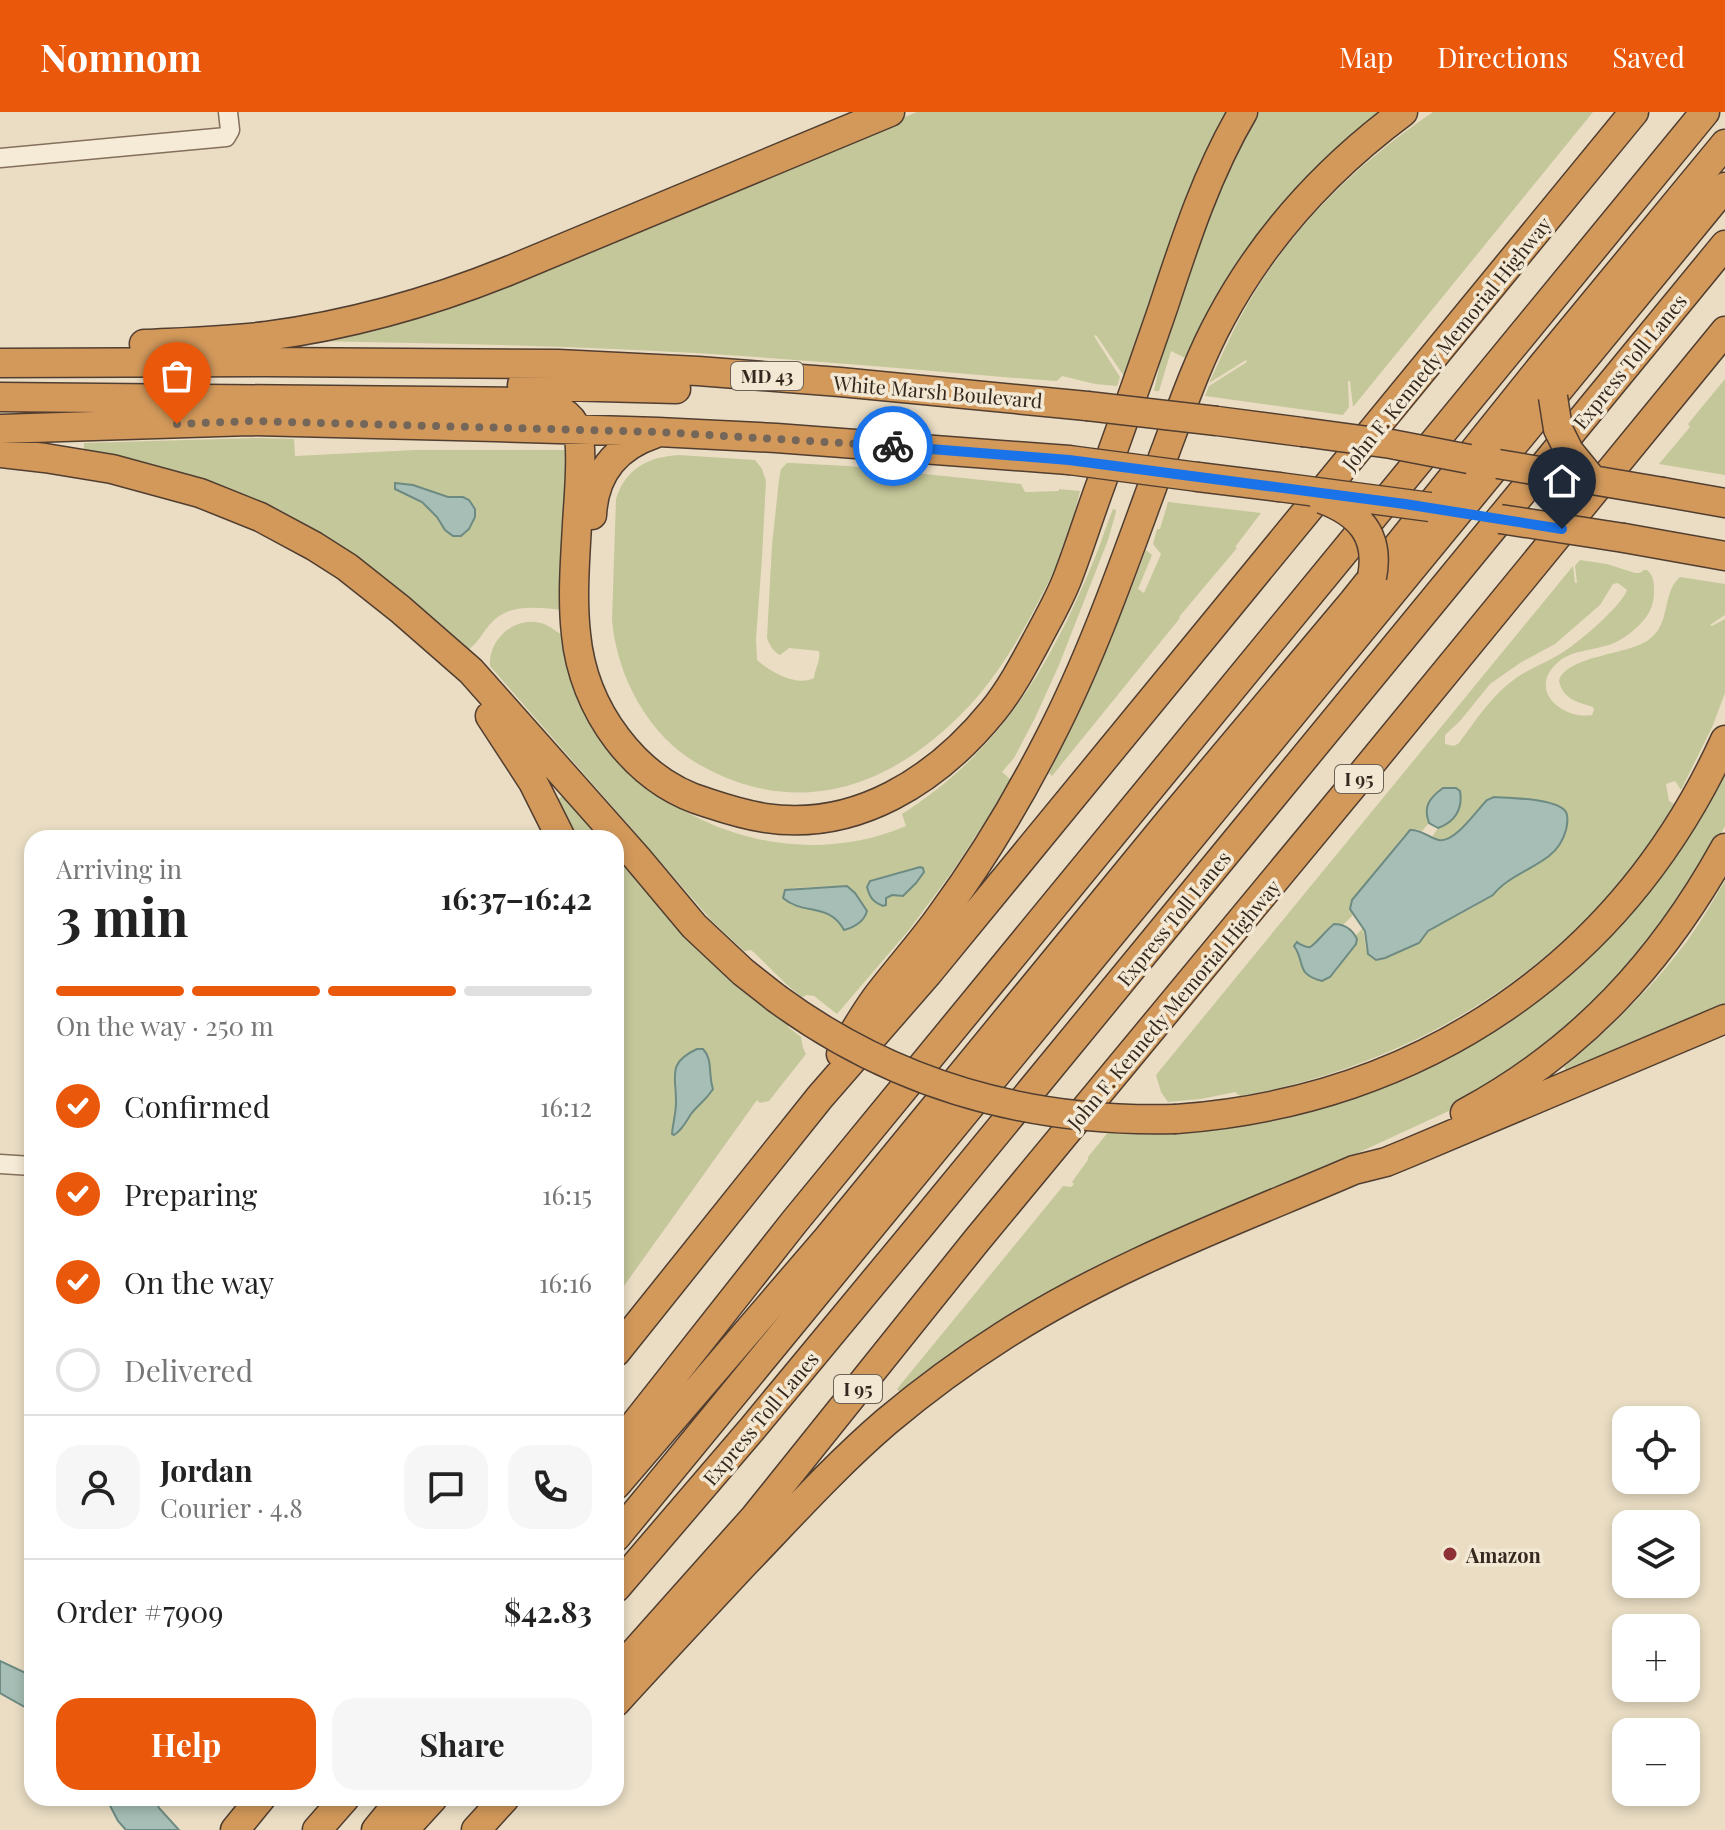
<!DOCTYPE html>
<html lang="en">
<head>
<meta charset="utf-8">
<style>
  body { margin:0; font-family:"Playfair Display",serif; background:#f6f6f6; color:#222; height:100vh; display:flex; flex-direction:column; font-size:30px; white-space:nowrap }
  * { box-sizing:border-box; margin:0 }
  p { font-size:26px; color:#767676 }
  .icon { flex:none; width:44px; height:44px; fill:none; stroke:currentColor; stroke-width:2; stroke-linecap:round; stroke-linejoin:round }
  .map { position:relative; flex:1; overflow:hidden }
  .panel { position:absolute; left:24px; top:718px; width:600px; height:976px; display:flex; flex-direction:column; background:#fff; border-radius:24px; box-shadow:0 4px 12px #0003 }
  .panel>* { flex:none }
  .controls { position:absolute; left:1612px; top:1294px; display:grid; gap:16px }
  .controls a { display:grid; place-items:center; width:88px; height:88px; border-radius:16px; background:#fff; box-shadow:0 4px 12px #0003; font-size:40px }
  .pin { position:absolute; display:grid; place-items:center; width:68px; height:68px; color:#fff; margin:-82px -34px; border-radius:50% 50% 50% 0; rotate:-45deg; box-shadow:0 0 8px #0007 }
  .pin .icon { rotate:45deg }
  .courier { position:absolute; display:grid; place-items:center; width:80px; height:80px; margin:-40px; border:6px solid #1a73e8; border-radius:50%; background:#fff; color:#222; box-shadow:0 2px 10px #0007 }
  .headline em { font-style:normal; font-weight:700 }
  .headline div { display:flex; flex-direction:column-reverse }
  .headline { display:flex; align-items:center; justify-content:space-between; height:136px; padding:0 32px }
  h1 { font-size:52px; font-weight:700; line-height:60px }
  .bar { display:grid; grid-template-columns:repeat(4,1fr); gap:12px 8px; align-content:center; height:96px; padding:0 32px }
  .bar i { height:10px; border-radius:6px; background:#e0e0e0 }
  .bar .on { background:#ea580c }
  .bar p { grid-column:span 4 }
  .line { display:flex; align-items:center; gap:20px; padding:0 32px; border-top:2px solid #e0e0e0 }
  .line div { flex:1 }
  .round { display:grid; place-items:center; flex:none; width:84px; height:84px; border-radius:24px; background:#f6f6f6 }
  ol { padding:0 32px; list-style:none }
  li { display:flex; align-items:center; gap:24px; height:88px }
  li p { margin-inline-start:auto }
  li .icon { padding:8px; border-radius:50%; background:#ea580c; color:#fff; stroke-width:4 }
  li:last-child { color:#767676 }
  li i { width:44px; height:44px; border:4px solid #e0e0e0; border-radius:50% }
  .primary-button { display:flex; gap:16px; margin-top:auto; padding:16px 32px }
  .primary-button a { flex:1; height:92px; border-radius:24px; background:#ea580c; color:#fff; font-size:32px; font-weight:700; line-height:92px; text-align:center }
  .primary-button a+a { background:#f6f6f6; color:#222 }
  header { display:flex; align-items:center; gap:48px; box-sizing:border-box; height:112px; padding:0 40px; background:#ea580c; color:#fff }
  header strong { font-size:38px }
  nav { display:flex; gap:44px; margin-inline-start:auto; font-size:28px }
  .map>svg:first-child { display:block }
</style>
</head>
<body>
<header>
<strong>Nomnom</strong>
<nav><a>Map</a><a>Directions</a><a>Saved</a></nav>
</header>
<div class="map">
<svg width="1725" height="1718" viewBox="0 0 1725 1718">
  <rect width="100%" height="100%" fill="#eaddc4"/>
  <path fill="#c4c799" fill-rule="evenodd" d="M917 0H1226L1203 45 1178 105 1124 264 1096 223 1094 224 1120 265 1117 274 1095 272 1062 264 1057 269C969 263 883 254 795 248 635 235 475 232 314 229L837 32Z
    M1255 0H1387L1189 248 1171 239 1159 279H1154L1163 237 1208 95Z
    M1433 0H1593L1353 295 1350 269H1348L1349 295 1343 303 1205 284 1209 274 1247 250 1246 248 1209 271C1223 241 1236 211 1253 183 1298 109 1362 48 1433 0Z
    M1725 267V363L1659 352 1690 315 1688 312Z
    M259 326 294 327 295 344 415 338H571L565 498C539 496 511 490 491 511 482 521 478 532 466 539L421 496 383 464 352 442 212 372 147 352 84 339V331ZM400 371 424 376 475 397C476 415 468 418 453 424L445 418 437 405Z
    M679 343 755 348 762 357 766 369 762 446 756 527 757 548C770 560 797 575 814 566 815 556 821 548 819 539L789 536 780 543C773 539 770 534 767 526L772 433 779 368 781 357 787 351H791L848 354 1021 372 1025 380H1029L1059 379V377L1080 379 1075 399 1077 400 1060 441 1062 442C1037 494 1010 549 971 592 896 673 802 710 700 653 649 625 617 565 612 508L616 387C626 356 648 345 679 343Z
    M1168 390 1261 401 1235 435 1237 436 1179 505 1180 506 1052 664 1049 661C1086 588 1117 514 1146 438L1152 443 1138 477 1144 481 1161 442 1153 432 1157 417H1160Z
    M1113 397 1116 398V400L1108 428 1059 553 1035 606 1014 646 1002 660 1010 667 1025 645 1059 572 1068 558 1002 695 997 692 952 760 909 818 837 902 814 884 807 883 802 885C783 871 769 854 751 838L744 839 712 809 490 554C488 528 514 504 541 511 549 513 556 519 563 524L652 677C723 733 822 750 906 714L902 702C1001 639 1050 554 1094 448 1101 431 1106 414 1113 397ZM837 774C853 774 865 789 866 805L855 815 845 818C833 798 811 797 790 792L793 776Z
    M1580 448 1607 452 1635 461H1640L1644 458H1647C1654 464 1654 471 1654 481 1654 491 1650 501 1643 509 1635 518 1625 526 1614 531 1595 539 1571 537 1556 552 1528 579 1563 608 1592 603L1594 598 1593 595C1577 590 1563 587 1559 569 1566 544 1625 543 1647 529 1672 513 1661 481 1680 465L1725 472V503L1710 513 1712 514 1725 507V581L1713 613 1681 678 1675 669 1666 672 1669 689 1674 692C1584 850 1417 953 1240 984L1235 980 1201 987 1168 990 1161 980 1156 963 1573 454 1575 471H1577L1575 454ZM1618 471 1627 478C1621 495 1576 533 1560 542 1546 551 1530 556 1516 566 1492 583 1476 608 1459 631L1454 634 1445 632V623L1460 609 1490 572 1520 551 1555 532 1600 493 1613 472ZM1438 680 1444 714 1438 716 1432 725C1459 738 1473 694 1494 685L1539 689 1556 693 1562 730 1555 739 1545 747 1499 775 1493 783 1477 793 1428 819 1419 831 1385 846 1376 848 1366 837 1363 816 1355 824 1357 829 1354 836 1346 844 1336 859 1316 867C1297 859 1304 848 1294 834L1297 831 1308 835 1312 834 1331 813 1334 812 1343 813 1353 803 1350 796 1352 788 1404 723 1410 718 1417 717 1422 719 1429 711C1424 694 1427 693 1438 680Z
    M1725 651V714L1710 743 1666 814 1564 923 1453 997 1312 1062 901 1282 897 1277 1063 1074 1071 1075 1074 1072 1072 1070 1088 1048V1045L1109 1019 1118 1021 1124 1017 1181 1018 1497 912Z
    M566 682 606 726H572L554 689Z
    M616 737 788 908V915L801 925 803 936 806 942 769 989 760 991 757 988 616 1185V1031L619 994 620 955 616 904ZM678 949 710 951 709 965 712 981 692 1001 684 1015C676 993 670 971 678 949Z
    M1725 769V896L1569 963 1564 955C1607 919 1647 881 1681 837 1698 815 1711 792 1725 769Z"/>
  <path fill="#a6beb5" stroke="#6d8b82" stroke-width="2" d="M395 371 413 373 448 385H463L469 388 475 397V405L469 417 461 424H453L445 418 437 405 422 390 395 377Z
    M1443 676H1456L1460 679C1463 697 1455 710 1438 716L1429 711C1423 695 1429 686 1443 676Z
    M1494 685C1509 686 1557 686 1566 700 1569 706 1567 713 1566 718 1563 729 1558 737 1549 744 1531 758 1507 765 1493 783L1428 819 1419 831 1385 846 1376 848 1368 842 1365 819 1350 797 1352 788 1410 718C1422 717 1428 726 1439 728 1455 731 1476 699 1487 688Z
    M920 755 923 756 924 760 916 771 903 784 892 783 886 786V793L883 794C873 790 870 786 867 775L870 769Z
    M847 774 855 781 867 799C864 810 855 815 844 818 829 790 804 804 783 786L785 778Z
    M1334 812C1345 812 1352 817 1357 827L1356 832 1330 865 1322 869C1295 862 1306 851 1294 834L1297 830C1299 832 1307 836 1310 835 1314 834 1328 816 1334 812Z
    M697 937H703C713 947 708 962 713 977 707 987 698 993 691 1002 685 1011 683 1017 674 1023L672 1022C673 1011 676 1001 676 990 676 963 667 951 697 937Z
    M0 1549 32 1564V1599L0 1581Z
    M106 1686H155L159 1696 179 1718H126L118 1709Z"/>
  <g fill="none" stroke-linecap="round" stroke-linejoin="round">
    <g stroke="#836f5c" stroke-width="21">
      <path id="minor" d="M0 46 226 25 230 18 228 0
        M0 1052 32 1054"/>
    </g>
    <g stroke="#513e30" stroke-width="31">
      <path id="highway" d="M144 232C185 230 226 229 267 224 350 213 431 190 508 159L890 0
        M0 251 266 250 558 252 698 259 840 270 1087 294
        M522 273 676 277
        M0 285 537 290C553 293 571 301 577 318 584 336 578 391 577 413 575 449 572 487 576 522 583 597 635 670 708 691 726 697 746 703 765 706 856 720 937 668 993 599 1011 577 1025 550 1039 524 1049 505 1060 486 1068 465 1080 434 1090 401 1102 369 1123 311 1143 254 1163 196 1185 129 1207 61 1243 0
        M1217 309 1302 320
        M0 317 250 309 496 315 658 320 776 326 1069 348
        M0 341 45 346 112 357 200 381 260 405 314 434 347 455 400 497 471 559 637 746 694 814 743 860 776 886
        M1198 365 1279 375
        M1663 380 1725 391
        M592 403C594 362 615 335 654 322
        M1624 426 1725 444
        M490 604 533 670 561 726
        M841 942C852 923 863 904 876 886 897 858 920 833 940 805 982 748 1018 688 1050 625 1096 536 1130 434 1165 340 1182 295 1198 248 1221 206 1265 124 1329 55 1403 0
        M1465 1001C1580 939 1662 850 1725 736
        M1176 1007C1422 989 1622 854 1725 628
        M616 1240 820 985 928 861 1634 0
        M616 1336 795 1109 1705 0
        M616 1373 827 1127 1171 707 1353 490 1542 254 1725 32
        M616 1425 1725 75
        M616 1476 752 1317 920 1114 1725 133
        M616 1561 755 1405 977 1128 1364 660 1725 219
        M616 1590C658 1544 701 1498 744 1452 790 1404 835 1354 886 1310 923 1279 962 1250 1003 1224 1112 1154 1235 1109 1354 1058L1386 1050 1408 1041 1725 907
        M235 1718 261 1686
        M317 1718 345 1686
        M376 1718 402 1686
        M404 1718 433 1686
        M476 1718 505 1686"/>
    </g>
    <use href="#minor" stroke="#f6ebd6" stroke-width="18"/>
    <use href="#highway" stroke="#d3995b" stroke-width="28"/>
    <g stroke="#513e30" stroke-width="31" stroke-linecap="butt">
      <path id="highway-bridge" d="M1553 285 1558 317 1569 339 1591 366
        M1087 294 1217 309
        M1302 320 1391 332 1469 347
        M1069 348 1198 365
        M1498 352 1663 380
        M1279 375 1430 395
        M1322 387C1360 401 1380 424 1372 465
        M1500 407 1624 426
        M776 886C894 973 1029 1011 1176 1007"/>
    </g>
    <use href="#highway-bridge" stroke="#d3995b" stroke-width="28"/>
  </g>
  <g fill="none" stroke-linecap="round" stroke-linejoin="round">
    <path stroke="#746759" stroke-width="8" stroke-dasharray="0 14.4" d="M177 312 250 309 658 320 893 334"/>
    <path stroke="#1a73e8" stroke-width="10" d="M893 334 1069 348 1405 392 1562 417"/>
  </g>
  <circle fill="#8d3136" stroke="#f2e8d3" stroke-width="3" cx="1450" cy="1442" r="8"/>
  <g text-anchor="middle" dominant-baseline="central" stroke-width="7" stroke-linejoin="round" paint-order="stroke">
    <g fill="#f2e8d3" stroke="#6d6255" stroke-width="2">
      <rect x="731" y="250" width="72" height="28" rx="6"/>
      <rect x="1335" y="653" width="48" height="28" rx="6"/>
      <rect x="834" y="1263" width="48" height="28" rx="6"/>
    </g>
    <g font-size="18" font-weight="bold" fill="#34281f">
      <text x="767" y="264">MD 43</text>
      <text x="1359" y="667">I 95</text>
      <text x="858" y="1277">I 95</text>
    </g>
    <g font-size="20" fill="#34281f" stroke="#f2e8d3">
      <text transform="translate(1446 231) rotate(-51)">John F. Kennedy Memorial Highway</text>
      <text transform="translate(1629 249) rotate(-51)">Express Toll Lanes</text>
      <text transform="translate(938 279) rotate(5)">White Marsh Boulevard</text>
      <text transform="translate(1173 806) rotate(-51)">Express Toll Lanes</text>
      <text transform="translate(1173 892) rotate(-50)">John F. Kennedy Memorial Highway</text>
      <text transform="translate(760 1306) rotate(-50)">Express Toll Lanes</text>
    </g>
    <g font-size="20" font-weight="bold" fill="#34281f" stroke="#f2e8d3" text-anchor="start">
      <text x="1466" y="1442">Amazon</text>
    </g>
  </g>
</svg>
<div class="controls">
<a><svg class="icon" aria-label="locate" viewBox="0 0 24 24"><circle cx="12" cy="12" r="6"/><path d="M12 2v4M12 18v4M2 12h4M18 12h4"/></svg></a>
<a><svg class="icon" aria-label="layers" viewBox="0 0 24 24"><path d="M12 4l9 5-9 5-9-5zM3 14l9 5 9-5"/></svg></a>
<a>+</a>
<a>−</a>
</div>
<div class="pin" style="left:177px;top:312px;background:#ea580c"><svg class="icon" aria-label="bag" viewBox="0 0 24 24"><path d="M5 8h14l-1 12H6zM9 8a3 3 0 0 1 6 0"/></svg></div>
<div class="pin" style="left:1562px;top:417px;background:#1f2937"><svg class="icon" aria-label="home" viewBox="0 0 24 24"><path d="M3 11l9-7 9 7M6 9v11h12V9"/></svg></div>
<div class="courier" style="left:893px;top:334px"><svg class="icon" aria-label="bike" viewBox="0 0 24 24"><circle cx="6" cy="16" r="4"/><circle cx="18" cy="16" r="4"/><path d="M6 16l4-8h5l3 8M10 8l3 8H6M13 5h3"/></svg></div>
<section class="panel">
<div class="headline"><div><h1>3 min</h1><p>Arriving in</p></div><em>16:37–16:42</em></div>
<div class="bar"><i class="on"></i><i class="on"></i><i class="on"></i><i></i><p>On the way · 250 m</p></div>
<ol>
<li><svg class="icon" aria-label="check" viewBox="0 0 24 24"><path d="M5 12l5 5 9-10"/></svg>Confirmed<p>16:12</p></li>
<li><svg class="icon" aria-label="check" viewBox="0 0 24 24"><path d="M5 12l5 5 9-10"/></svg>Preparing<p>16:15</p></li>
<li><svg class="icon" aria-label="check" viewBox="0 0 24 24"><path d="M5 12l5 5 9-10"/></svg>On the way<p>16:16</p></li>
<li><i></i>Delivered</li>
</ol>
<div class="line" style="height:144px"><a class="round"><svg class="icon" aria-label="person" viewBox="0 0 24 24"><circle cx="12" cy="8" r="4"/><path d="M4 21q1-7 8-7t8 7"/></svg></a><div><b>Jordan</b><p>Courier · 4.8</p></div><a class="round"><svg class="icon" aria-label="chat" viewBox="0 0 24 24"><path d="M4 5h16v11H9l-5 4z"/></svg></a><a class="round"><svg class="icon" aria-label="phone" viewBox="0 0 24 24"><path d="M5 4h4l2 5-3 2q2 4 5 5l2-3 5 2v4C11 20 4 13 5 4z"/></svg></a></div>
<div class="line" style="height:104px"><div>Order #7909</div><b>$42.83</b></div>
<div class="primary-button"><a>Help</a><a>Share</a></div>
</section>
</div>
</body>
</html>
